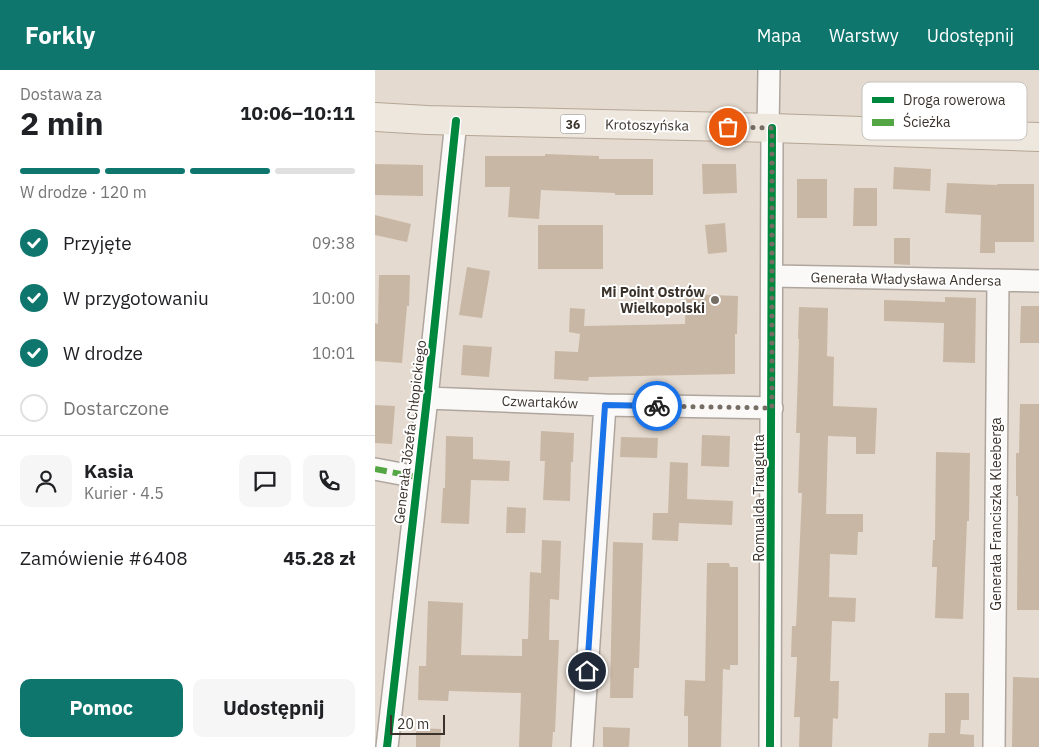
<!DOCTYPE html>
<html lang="pl">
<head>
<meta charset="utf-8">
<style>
  body { margin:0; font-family:"IBM Plex Sans",sans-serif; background:#f6f6f6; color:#202124; height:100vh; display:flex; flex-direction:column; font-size:19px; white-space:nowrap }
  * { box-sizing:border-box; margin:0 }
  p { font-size:16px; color:#757577 }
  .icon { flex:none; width:28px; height:28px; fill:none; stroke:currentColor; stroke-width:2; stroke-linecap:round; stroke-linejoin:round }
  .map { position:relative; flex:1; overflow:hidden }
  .panel { display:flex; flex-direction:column; background:#fff; width:375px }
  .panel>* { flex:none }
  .scale { position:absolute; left:15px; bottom:12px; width:55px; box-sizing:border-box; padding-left:5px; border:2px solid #3b332b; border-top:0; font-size:14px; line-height:18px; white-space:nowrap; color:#3b332b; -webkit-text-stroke:4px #fff; paint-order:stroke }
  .pin { position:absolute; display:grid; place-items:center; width:42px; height:42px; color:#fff; margin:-21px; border:2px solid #fff; border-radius:50%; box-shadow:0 1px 5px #0007 }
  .courier { position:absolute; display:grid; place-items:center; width:50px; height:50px; margin:-25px; border:4px solid #1a73e8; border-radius:50%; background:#fff; color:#222; box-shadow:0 1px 6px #0007 }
  .overview em { font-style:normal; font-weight:700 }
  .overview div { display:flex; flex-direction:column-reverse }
  .overview { display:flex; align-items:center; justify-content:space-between; height:85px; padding:0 20px }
  h1 { font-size:32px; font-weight:700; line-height:38px }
  .bar { display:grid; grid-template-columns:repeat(4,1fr); gap:8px 5px; align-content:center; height:60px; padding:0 20px }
  .bar i { height:6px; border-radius:4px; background:#e0e0e0 }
  .bar .on { background:#0f766e }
  .bar p { grid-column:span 4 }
  .line { display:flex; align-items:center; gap:12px; padding:0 20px; border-top:1px solid #e0e0e0 }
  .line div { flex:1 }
  .round { display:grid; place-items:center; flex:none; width:52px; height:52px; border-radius:10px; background:#f6f6f6 }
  ol { padding:0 20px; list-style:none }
  li { display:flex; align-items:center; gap:15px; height:55px }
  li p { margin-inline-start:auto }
  li .icon { padding:5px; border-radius:50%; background:#0f766e; color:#fff; stroke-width:4 }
  li:last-child { color:#757577 }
  li i { width:28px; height:28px; border:2px solid #e0e0e0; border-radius:50% }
  .primary-button { display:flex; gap:10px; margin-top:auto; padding:10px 20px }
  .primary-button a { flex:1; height:58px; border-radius:10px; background:#0f766e; color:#fff; font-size:20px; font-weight:700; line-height:58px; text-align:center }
  .primary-button a+a { background:#f6f6f6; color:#202124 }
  header { display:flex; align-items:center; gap:30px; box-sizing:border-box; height:70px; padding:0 25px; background:#0f766e; color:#fff }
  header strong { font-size:24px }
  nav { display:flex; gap:28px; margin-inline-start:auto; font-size:18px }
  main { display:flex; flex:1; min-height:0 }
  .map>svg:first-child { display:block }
</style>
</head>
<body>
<header>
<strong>Forkly</strong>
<nav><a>Mapa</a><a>Warstwy</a><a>Udostępnij</a></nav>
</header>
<main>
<section class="panel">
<div class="overview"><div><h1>2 min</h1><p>Dostawa za</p></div><em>10:06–10:11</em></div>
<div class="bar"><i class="on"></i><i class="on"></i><i class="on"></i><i></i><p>W drodze · 120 m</p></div>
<ol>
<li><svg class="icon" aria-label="check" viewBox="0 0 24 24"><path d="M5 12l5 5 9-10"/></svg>Przyjęte<p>09:38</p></li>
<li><svg class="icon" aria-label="check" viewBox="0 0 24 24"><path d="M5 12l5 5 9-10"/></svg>W przygotowaniu<p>10:00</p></li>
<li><svg class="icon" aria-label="check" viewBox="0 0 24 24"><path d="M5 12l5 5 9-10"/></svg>W drodze<p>10:01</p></li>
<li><i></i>Dostarczone</li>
</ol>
<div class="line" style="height:90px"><a class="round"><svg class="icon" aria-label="person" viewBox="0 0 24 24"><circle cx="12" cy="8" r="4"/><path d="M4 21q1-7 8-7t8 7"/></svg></a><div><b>Kasia</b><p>Kurier · 4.5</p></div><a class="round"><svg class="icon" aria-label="chat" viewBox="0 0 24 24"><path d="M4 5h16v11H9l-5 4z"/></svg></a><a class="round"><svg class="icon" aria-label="phone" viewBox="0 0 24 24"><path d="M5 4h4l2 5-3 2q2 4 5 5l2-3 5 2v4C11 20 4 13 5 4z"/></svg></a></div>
<div class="line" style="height:65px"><div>Zamówienie #6408</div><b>45.28 zł</b></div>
<div class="primary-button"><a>Pomoc</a><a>Udostępnij</a></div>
</section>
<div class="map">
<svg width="664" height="677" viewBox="0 0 664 677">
  <rect width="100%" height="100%" fill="#e5dacf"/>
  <path fill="#c8b7a4" d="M170 84 224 86V89H278V125H240V123L166 120 164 149 133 147 135 117H110V86H170Z
    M0 94 48 95V126L0 125Z
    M327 94H361L362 123 328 124Z
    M519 97 556 99 555 121 518 119Z
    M422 109H452V148H422Z
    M572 113 622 115V114H659V172H620V183H605L606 145 570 143Z
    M479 118H502V156H478Z
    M0 145 36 154 32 172 0 165Z
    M350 153 352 182 333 184 330 155Z
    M163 155H228V199H163Z
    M519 168H535V195L519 194Z
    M92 197 115 201 107 248 84 245Z
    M4 205H35L34 236H32L27 293 0 291V253L3 254Z
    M311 224 363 226 362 264H360V304L214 307 213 311 179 309 180 281 203 282 205 264 194 262 195 238 210 239 209 256 310 254Z
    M570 227 601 228 600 293 568 292 569 253 509 251V230L570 232Z
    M646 236H664V273H645Z
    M424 237 453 238 452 286 459 287 458 336 502 338 500 384H481V367L453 366 451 444H488V462H483L482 485 455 484 454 527 481 528 480 552 457 551 455 611H464L463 649 458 648 457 677H424L425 647H419L422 587H416L417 556H421L427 423H423L425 363H421L424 269H423Z
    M88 275 117 277 114 307 86 305Z
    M645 334H664V540H642L643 426H641V383H644Z
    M0 335 20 336 17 374 0 373Z
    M166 361 199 363 198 392H196L195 431 168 430 170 391H165Z
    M327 365 355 366 354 397 326 396Z
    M71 366 98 367V389L135 391 134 411 96 410 94 454 66 453 68 418H70Z
    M246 367 283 368 282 388 245 387Z
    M561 382 595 383 594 451H592L588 549 560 548 562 497H557L558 470H560Z
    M295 392 313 393 312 429 358 431 357 455 304 453 303 471 277 470 278 443H293Z
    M132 437 151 438 150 463H131Z
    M167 470 186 471 184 530 175 529 174 570H184L180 662H178L177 677H144L146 623 74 621 73 631 43 630 44 596H51L53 531 88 533 86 585 147 586V569H153L155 502 166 503Z
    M238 472 268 473 264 598H259L258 628H235Z
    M332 493H354L355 497H363V595H355V600L348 599 346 677H313V646H309L310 610 330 611Z
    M638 607 664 608V677H637Z
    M570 623H594V650H586L585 664 599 665V677H553L554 663H570Z
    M228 657 255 658 254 677H228Z
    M41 658 66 659 65 677H41Z"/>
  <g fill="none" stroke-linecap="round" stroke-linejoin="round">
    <g stroke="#aea69e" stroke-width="24">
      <path id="street" d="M393 58 394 0
        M397 206 664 211
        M52 328 230 335 397 338
        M0 399 42 407
        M12 677 52 328 81 51
        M207 677 230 335
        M395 677 397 58
        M619 677 623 210"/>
    </g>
    <g stroke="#b5a695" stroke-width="30">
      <path id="primary" d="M0 47 52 50 397 58 664 67"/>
    </g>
    <use href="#street" stroke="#fbf9f8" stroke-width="21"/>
    <use href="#primary" stroke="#eee7de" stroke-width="28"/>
    <path stroke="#54a543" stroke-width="6" stroke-dasharray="12 6" stroke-linecap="butt" d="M0 399 42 407"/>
    <g stroke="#fff" stroke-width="11">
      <path id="cycleway" d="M12 677 52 328 81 51
        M395 677 397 58"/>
    </g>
    <use href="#cycleway" stroke="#00873e" stroke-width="8"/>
  </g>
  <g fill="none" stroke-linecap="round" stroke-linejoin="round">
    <path stroke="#766d64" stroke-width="5" stroke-dasharray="0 9" d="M282 336 397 338V58L353 57"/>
    <path stroke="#1a73e8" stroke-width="6" d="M212 601 230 335 282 336"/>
  </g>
  <circle fill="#766d64" stroke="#fff" stroke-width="2" cx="340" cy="230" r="5"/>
  <g text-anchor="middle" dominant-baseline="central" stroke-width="4" stroke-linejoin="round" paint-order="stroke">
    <rect fill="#fff" stroke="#76706b" stroke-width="1" x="185.5" y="44.5" width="25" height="19" rx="4"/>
    <g font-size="12" font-weight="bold" fill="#3b332b">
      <text x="198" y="54">36</text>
    </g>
    <g font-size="14" fill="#3b332b" stroke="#fff">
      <text transform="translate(272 55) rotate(1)">Krotoszyńska</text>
      <text transform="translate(531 209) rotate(1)">Generała Władysława Andersa</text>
      <text transform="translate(165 332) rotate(2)">Czwartaków</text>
      <text transform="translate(35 362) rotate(-83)">Generała Józefa Chłopickiego</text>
      <text transform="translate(384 428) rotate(-90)">Romualda Traugutta</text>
      <text transform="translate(621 444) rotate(-90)">Generała Franciszka Kleeberga</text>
    </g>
    <g font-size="14" font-weight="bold" fill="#3b332b" stroke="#fff" text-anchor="end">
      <text x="330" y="222">Mi Point Ostrów<tspan x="330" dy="16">Wielkopolski</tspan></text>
    </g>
  </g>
  <rect x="487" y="12" width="165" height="58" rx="8" fill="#fff" stroke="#c4c2bf" stroke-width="1"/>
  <rect x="497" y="27" width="22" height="6" fill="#00873e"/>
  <rect x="497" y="49" width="22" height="7" fill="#54a543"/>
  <g font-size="14" fill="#3b332b">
    <text x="528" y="35">Droga rowerowa</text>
    <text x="528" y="57">Ścieżka</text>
  </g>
</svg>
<div class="scale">20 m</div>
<div class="pin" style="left:353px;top:57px;background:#ea580c"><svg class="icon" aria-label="bag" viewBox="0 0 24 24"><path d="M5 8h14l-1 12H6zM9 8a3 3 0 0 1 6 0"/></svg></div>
<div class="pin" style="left:212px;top:601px;background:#1f2937"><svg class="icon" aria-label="home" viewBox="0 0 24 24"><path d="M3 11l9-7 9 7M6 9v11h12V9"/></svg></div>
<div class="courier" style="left:282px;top:336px"><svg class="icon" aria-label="bike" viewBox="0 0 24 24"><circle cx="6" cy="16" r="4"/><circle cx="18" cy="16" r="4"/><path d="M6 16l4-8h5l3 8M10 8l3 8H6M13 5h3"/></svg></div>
</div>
</main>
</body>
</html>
